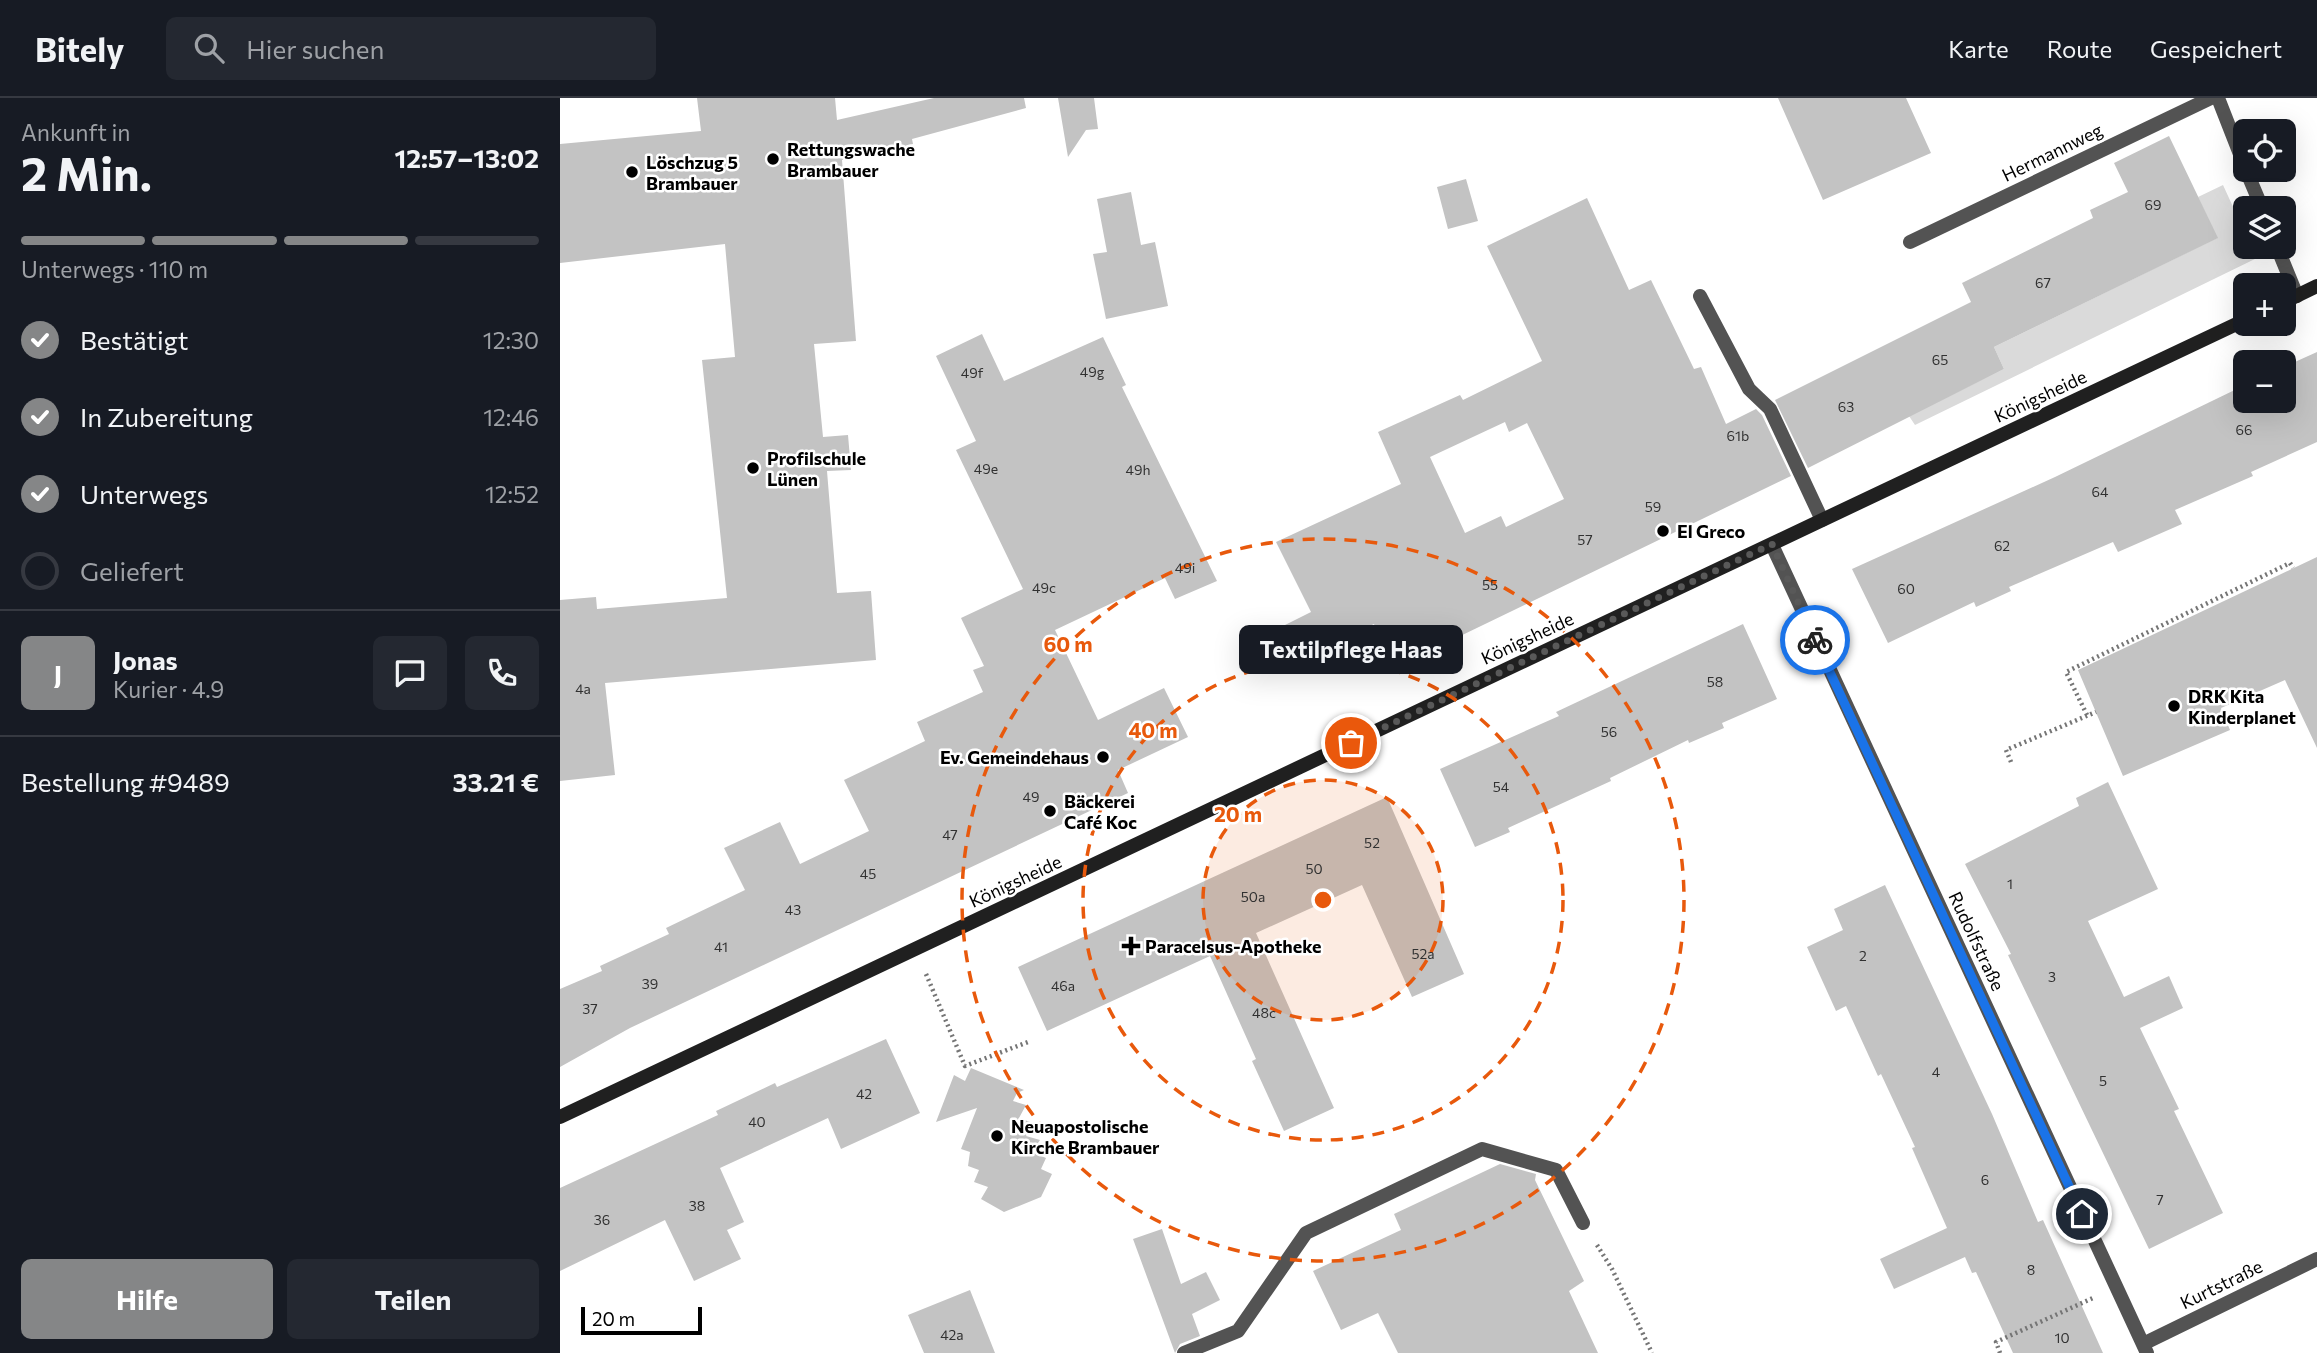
<!DOCTYPE html>
<html lang="de">
<head>
<meta charset="utf-8">
<style>
  body { margin:0; font-family:Commissioner,sans-serif; background:#242831; color:#f1f3f6; height:100vh; display:flex; flex-direction:column; font-size:26px; white-space:nowrap }
  * { box-sizing:border-box; margin:0 }
  p { font-size:23px; color:#9ea1a6 }
  .icon { flex:none; width:38px; height:38px; fill:none; stroke:currentColor; stroke-width:2; stroke-linecap:round; stroke-linejoin:round }
  .map { position:relative; flex:1; overflow:hidden }
  .sheet { display:flex; flex-direction:column; background:#171b24; width:560px }
  .sheet>* { flex:none }
  .controls { position:absolute; left:1673px; top:21px; display:grid; gap:14px }
  .controls a { display:grid; place-items:center; width:63px; height:63px; border-radius:10px; background:#171b24; box-shadow:0 7px 28px #0002; font-size:35px }
  .scale { position:absolute; left:21px; bottom:18px; width:121px; box-sizing:border-box; padding-left:7px; border:4px solid #000; border-top:0; font-size:19px; line-height:24px; white-space:nowrap; color:#000; -webkit-text-stroke:5px #fff; paint-order:stroke }
  .pin { position:absolute; display:grid; place-items:center; width:60px; height:60px; color:#fff; margin:-30px; border:4px solid #fff; border-radius:50%; box-shadow:0 2px 7px #0007 }
  .courier { position:absolute; display:grid; place-items:center; width:70px; height:70px; margin:-35px; border:5px solid #1a73e8; border-radius:50%; background:#fff; color:#222; box-shadow:0 2px 9px #0007 }
  .bubble { position:absolute; height:49px; border-radius:10px; background:#171b24; box-shadow:0 7px 28px #0002; font-size:23px; font-weight:700; line-height:49px; text-align:center }
  .summary em { font-style:normal; font-weight:700 }
  .summary div { display:flex; flex-direction:column-reverse }
  .summary { display:flex; align-items:center; justify-content:space-between; height:119px; padding:0 21px }
  h1 { font-size:46px; font-weight:700; line-height:52px }
  .bar { display:grid; grid-template-columns:repeat(4,1fr); gap:10px 7px; align-content:center; height:84px; padding:0 21px }
  .bar i { height:9px; border-radius:5px; background:#363941 }
  .bar .current { background:#858687 }
  .bar p { grid-column:span 4 }
  .line { display:flex; align-items:center; gap:18px; padding:0 21px; border-top:2px solid #363941 }
  .line div { flex:1 }
  .round { display:grid; place-items:center; flex:none; width:74px; height:74px; border-radius:10px; background:#242831 }
  ol { padding:0 21px; list-style:none }
  li { display:flex; align-items:center; gap:21px; height:77px }
  li p { margin-inline-start:auto }
  li .icon { padding:7px; border-radius:50%; background:#858687; color:#fff; stroke-width:4 }
  li:last-child { color:#9ea1a6 }
  li i { width:38px; height:38px; border:4px solid #363941; border-radius:50% }
  .button { display:flex; gap:14px; margin-top:auto; padding:14px 21px }
  .button a { flex:1; height:80px; border-radius:10px; background:#858687; color:#fff; font-size:28px; font-weight:700; line-height:80px; text-align:center }
  .button a+a { background:#242831; color:#f1f3f6 }
  header { display:flex; align-items:center; gap:42px; box-sizing:border-box; height:98px; padding:0 35px; background:#171b24; border-bottom:2px solid #363941 }
  header strong { font-size:33px }
  nav { display:flex; gap:38px; margin-inline-start:auto; font-size:24px }
  .search { width:490px; height:63px; background:#242831; display:flex; align-items:center; gap:18px; box-sizing:border-box; padding:0 24px; border-radius:10px; color:#9ea1a6; font-size:26px }
  main { display:flex; flex:1; min-height:0 }
  .map>svg:first-child { display:block }
</style>
</head>
<body>
<header>
<strong>Bitely</strong>
<div class="search"><svg class="icon" aria-label="search" viewBox="0 0 24 24"><circle cx="10" cy="10" r="6"/><path d="M15 15l6 6"/></svg>Hier suchen</div>
<nav><a>Karte</a><a>Route</a><a>Gespeichert</a></nav>
</header>
<main>
<section class="sheet">
<div class="summary"><div><h1>2 Min.</h1><p>Ankunft in</p></div><em>12:57–13:02</em></div>
<div class="bar"><i class="current"></i><i class="current"></i><i class="current"></i><i></i><p>Unterwegs · 110 m</p></div>
<ol>
<li><svg class="icon" aria-label="check" viewBox="0 0 24 24"><path d="M5 12l5 5 9-10"/></svg>Bestätigt<p>12:30</p></li>
<li><svg class="icon" aria-label="check" viewBox="0 0 24 24"><path d="M5 12l5 5 9-10"/></svg>In Zubereitung<p>12:46</p></li>
<li><svg class="icon" aria-label="check" viewBox="0 0 24 24"><path d="M5 12l5 5 9-10"/></svg>Unterwegs<p>12:52</p></li>
<li><i></i>Geliefert</li>
</ol>
<div class="line" style="height:126px"><b class="round" style="background:#858687;color:#fff">J</b><div><b>Jonas</b><p>Kurier · 4.9</p></div><a class="round"><svg class="icon" aria-label="chat" viewBox="0 0 24 24"><path d="M4 5h16v11H9l-5 4z"/></svg></a><a class="round"><svg class="icon" aria-label="phone" viewBox="0 0 24 24"><path d="M5 4h4l2 5-3 2q2 4 5 5l2-3 5 2v4C11 20 4 13 5 4z"/></svg></a></div>
<div class="line" style="height:91px"><div>Bestellung #9489</div><b>33.21 €</b></div>
<div class="button"><a>Hilfe</a><a>Teilen</a></div>
</section>
<div class="map">
<svg width="1757" height="1255" viewBox="0 0 1757 1255">
  <rect width="100%" height="100%" fill="#fff"/>
  <path fill="#dadada" d="M1663 87 1685 135V149H1691L1697 160 1355 327 1349 318 1444 271 1434 249 1657 140 1638 99Z"/>
  <path fill="#c3c3c3" fill-rule="evenodd" d="M137 0H275L277 22 374 0H464L466 10 352 41 353 46 282 62 296 243 254 246 263 339 288 337 291 372 267 373 277 495 311 493 316 562 45 585 55 677 0 683V502L36 499 37 511 167 500 142 262 175 259 165 146 0 165V46L141 33Z
    M498 0H534L538 31 526 32 508 59Z
    M1218 0H1346L1371 55 1263 102Z
    M1609 38 1658 140 1434 249 1444 271 1248 370 1215 302 1411 204 1402 185 1533 120 1530 112 1568 94 1554 65Z
    M906 81 918 123 888 131 877 89Z
    M571 94 581 147 595 144 608 208 546 221 533 156 547 154 537 101Z
    M1027 100 1069 192 1091 182 1134 271 1141 269 1166 326 1196 311 1202 317 1231 378 834 570 814 526 736 561 721 529 751 514 716 444 841 386 818 334 900 297 903 302 982 263 927 148ZM945 324 949 334 967 325 1004 401 946 429 941 418 905 435 870 359Z
    M422 236 444 283 543 239 566 287 562 289 657 483 615 501 605 480 495 532 538 622 604 590 628 639 558 672 568 695 70 930 0 969V891L42 873 40 868 109 836 106 830 185 792 164 750 220 724 240 766 309 733 284 682 365 643 357 624 423 594 413 572 424 568 401 520 463 491 396 352 416 343 376 258Z
    M1757 254V344L1691 374 1693 378 1615 412 1622 426 1558 454 1553 444 1449 489 1451 493 1416 509 1414 504 1328 545 1292 471 1495 379 1685 287V303H1724V269Z
    M1757 459V650L1725 582 1661 610 1670 632 1563 678 1518 572Z
    M1183 526 1217 601 1162 625 1164 630 1129 645 1128 642 1050 680 1051 683 948 730 950 734 915 749 880 671 999 618 996 614Z
    M1548 684 1598 791 1528 823 1564 899 1609 878 1623 910 1580 930 1619 1011 1614 1013 1663 1115 1589 1151 1448 857 1451 856 1405 766 1519 708 1516 700Z
    M827 699 904 876 852 899 802 787 696 835 774 1010 724 1033 692 963 696 961 650 858 487 933 458 869Z
    M1325 787 1432 1016 1478 1124 1483 1122 1543 1255H1453L1416 1174 1412 1175 1405 1159 1334 1191 1320 1161 1387 1130 1352 1050 1355 1049 1321 976 1318 978 1286 908 1276 913 1247 849 1283 832 1274 811Z
    M326 941 360 1015 281 1051 268 1020 160 1070 184 1124 167 1132 181 1161 134 1183 105 1122 0 1173V1090L158 1017 156 1013 215 985 217 989Z
    M411 970 464 992 457 995 453 1003 466 1007 459 1020 473 1025 466 1038 480 1042 472 1054 486 1060 481 1071 492 1076 481 1099 444 1114 421 1101 428 1089 414 1084 419 1072 408 1068 410 1054 401 1051 417 1010 376 1024 394 977 405 983Z
    M940 1066 976 1076 975 1082 1024 1183 1009 1193 1038 1255H838L818 1215 781 1232 753 1173 841 1132 834 1116Z
    M602 1131 621 1186 646 1174 660 1202 632 1216 640 1238 620 1246 615 1255 573 1141Z
    M410 1192 435 1255H364L348 1217Z"/>
  <g fill="none" stroke-linecap="round" stroke-linejoin="round">
    <path stroke="#757575" stroke-width="4.5" stroke-dasharray="2 3.5" stroke-linecap="butt" d="M1527 617 1506 574 1730 465 1733 470
      M1451 664 1446 652 1536 614
      M366 876 405 968 468 944
      M1037 1147 1052 1171 1092 1255
      M1440 1255 1436 1244 1533 1200"/>
    <path stroke="#535353" stroke-width="14" d="M1140 198 1189 291 1210 311 1262 422
      M624 1255 678 1233 746 1135 922 1051 996 1072 1023 1125"/>
    <path stroke="#535353" stroke-width="14" d="M1658 0 1685 69
      M1686 72 1702 110
      M1350 144 1651 0
      M1717 149 1737 198
      M1212 447 1587 1255
      M1583 1246 1757 1161"/>
    <path stroke="#202020" stroke-width="14" d="M1724 204 1757 188
      M0 1019 1685 222"/>
  </g>
  <g fill="none" stroke-linecap="round" stroke-linejoin="round">
    <path stroke="#595959" stroke-width="7" stroke-dasharray="0 12.6" d="M791 645 1212 446 1255 542"/>
    <path stroke="#1a73e8" stroke-width="9" d="M1255 542 1522 1116"/>
  </g>
  <circle cx="763" cy="802" r="120" fill="#e8590c" fill-opacity=".12"/>
  <g fill="none" stroke="#e8590c" stroke-width="3.5" stroke-dasharray="12 9">
    <circle cx="763" cy="802" r="120"/>
    <circle cx="763" cy="802" r="240"/>
    <circle cx="763" cy="802" r="361"/>
  </g>
  <g fill="#000" stroke="#fff" stroke-width="2.5">
    <circle cx="213" cy="61" r="7"/>
    <circle cx="72" cy="74" r="7"/>
    <circle cx="193" cy="370" r="7"/>
    <circle cx="1103" cy="433" r="7"/>
    <circle cx="1614" cy="608" r="7"/>
    <circle cx="543" cy="659" r="7"/>
    <circle cx="490" cy="713" r="7"/>
    <path d="M567.5 837.5h7v7h7v7h-7v7h-7v-7h-7v-7h7z"/>
    <circle cx="437" cy="1038" r="7"/>
  </g>
  <g text-anchor="middle" dominant-baseline="central" stroke-width="5" stroke-linejoin="round" paint-order="stroke">
    <g font-size="14" fill="#313131">
      <text x="1593" y="106">69</text>
      <text x="1483" y="184">67</text>
      <text x="1380" y="261">65</text>
      <text x="532" y="273">49g</text>
      <text x="412" y="274">49f</text>
      <text x="1286" y="308">63</text>
      <text x="1684" y="331">66</text>
      <text x="1178" y="337">61b</text>
      <text x="426" y="370">49e</text>
      <text x="578" y="371">49h</text>
      <text x="1540" y="393">64</text>
      <text x="1093" y="408">59</text>
      <text x="1025" y="441">57</text>
      <text x="1442" y="447">62</text>
      <text x="625" y="469">49i</text>
      <text x="930" y="486">55</text>
      <text x="484" y="489">49c</text>
      <text x="1346" y="490">60</text>
      <text x="1155" y="583">58</text>
      <text x="23" y="590">4a</text>
      <text x="1049" y="633">56</text>
      <text x="941" y="688">54</text>
      <text x="471" y="698">49</text>
      <text x="390" y="736">47</text>
      <text x="812" y="744">52</text>
      <text x="754" y="770">50</text>
      <text x="308" y="775">45</text>
      <text x="1450" y="785">1</text>
      <text x="693" y="798">50a</text>
      <text x="233" y="811">43</text>
      <text x="161" y="848">41</text>
      <text x="863" y="855">52a</text>
      <text x="1303" y="857">2</text>
      <text x="1492" y="878">3</text>
      <text x="90" y="885">39</text>
      <text x="503" y="887">46a</text>
      <text x="30" y="910">37</text>
      <text x="704" y="914">48c</text>
      <text x="1376" y="973">4</text>
      <text x="1543" y="982">5</text>
      <text x="304" y="995">42</text>
      <text x="197" y="1023">40</text>
      <text x="1425" y="1081">6</text>
      <text x="1600" y="1101">7</text>
      <text x="137" y="1107">38</text>
      <text x="42" y="1121">36</text>
      <text x="1471" y="1171">8</text>
      <text x="392" y="1236">42a</text>
      <text x="1502" y="1239">10</text>
    </g>
    <g font-size="18" font-weight="bold" fill="#000" stroke="#fff" text-anchor="start">
      <text x="227" y="51">Rettungswache<tspan x="227" dy="21">Brambauer</tspan></text>
      <text x="86" y="64">Löschzug 5<tspan x="86" dy="21">Brambauer</tspan></text>
      <text x="207" y="360">Profilschule<tspan x="207" dy="21">Lünen</tspan></text>
      <text x="1117" y="433">El Greco</text>
      <text x="1628" y="598">DRK Kita<tspan x="1628" dy="21">Kinderplanet</tspan></text>
      <text x="529" y="659" text-anchor="end">Ev. Gemeindehaus</text>
      <text x="504" y="703">Bäckerei<tspan x="504" dy="21">Café Koc</tspan></text>
      <text x="585" y="848">Paracelsus-Apotheke</text>
      <text x="451" y="1028">Neuapostolische<tspan x="451" dy="21">Kirche Brambauer</tspan></text>
    </g>
    <g font-size="18" fill="#000" stroke="#fff">
      <text transform="translate(1492 54) rotate(-26)">Hermannweg</text>
      <text transform="translate(1480 298) rotate(-25)">Königsheide</text>
      <text transform="translate(967 540) rotate(-25)">Königsheide</text>
      <text transform="translate(455 783) rotate(-25)">Königsheide</text>
      <text transform="translate(1417 843) rotate(65)">Rudolfstraße</text>
      <text transform="translate(1661 1186) rotate(-26)">Kurtstraße</text>
    </g>
  </g>
  <circle cx="763" cy="802" r="10" fill="#e8590c" stroke="#fff" stroke-width="3.5"/>
  <g font-size="21" text-anchor="middle" font-weight="bold" fill="#e8590c" stroke="#fff" stroke-width="5" stroke-linejoin="round" paint-order="stroke">
    <text x="508" y="554">60 m</text>
    <text x="593" y="640">40 m</text>
    <text x="678" y="724">20 m</text>
  </g>
</svg>
<div class="controls">
<a><svg class="icon" aria-label="locate" viewBox="0 0 24 24"><circle cx="12" cy="12" r="6"/><path d="M12 2v4M12 18v4M2 12h4M18 12h4"/></svg></a>
<a><svg class="icon" aria-label="layers" viewBox="0 0 24 24"><path d="M12 4l9 5-9 5-9-5zM3 14l9 5 9-5"/></svg></a>
<a>+</a>
<a>−</a>
</div>
<div class="scale">20 m</div>
<div class="pin" style="left:791px;top:645px;background:#ea580c"><svg class="icon" aria-label="bag" viewBox="0 0 24 24"><path d="M5 8h14l-1 12H6zM9 8a3 3 0 0 1 6 0"/></svg></div>
<div class="pin" style="left:1522px;top:1116px;background:#1f2937"><svg class="icon" aria-label="home" viewBox="0 0 24 24"><path d="M3 11l9-7 9 7M6 9v11h12V9"/></svg></div>
<div class="courier" style="left:1255px;top:542px"><svg class="icon" aria-label="bike" viewBox="0 0 24 24"><circle cx="6" cy="16" r="4"/><circle cx="18" cy="16" r="4"/><path d="M6 16l4-8h5l3 8M10 8l3 8H6M13 5h3"/></svg></div>
<div class="bubble" style="left:679px;top:527px;width:224px">Textilpflege Haas</div>
</div>
</main>
</body>
</html>
